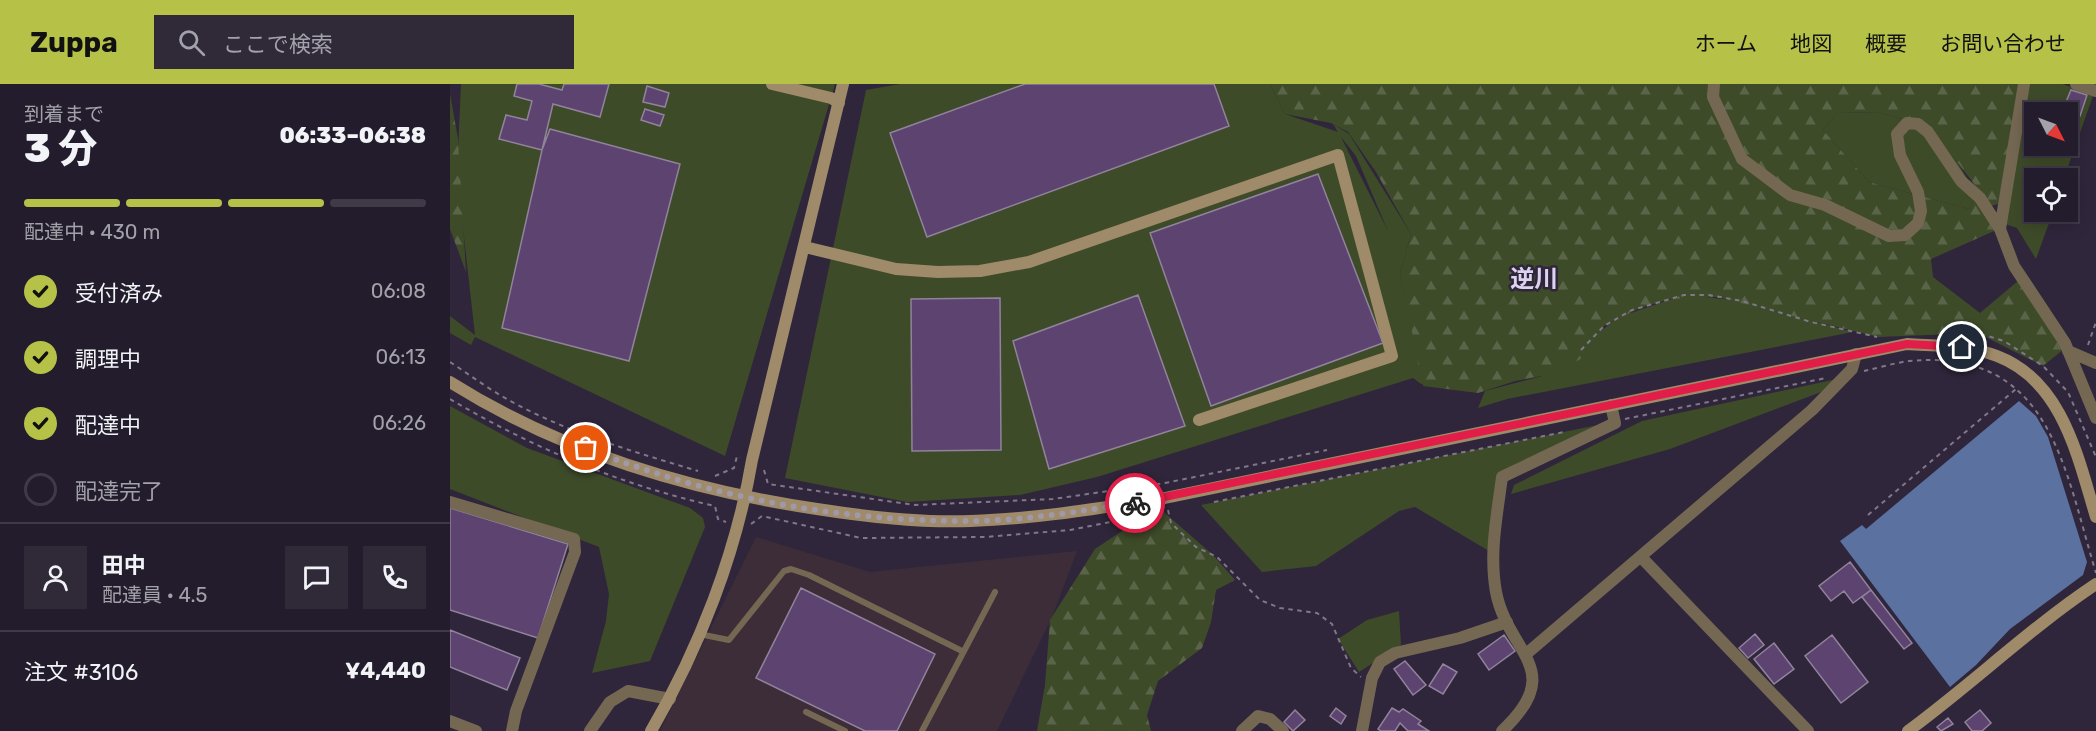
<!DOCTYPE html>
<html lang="ja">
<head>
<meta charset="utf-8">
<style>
  body { margin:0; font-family:Rubik,"Noto Sans JP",sans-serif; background:#2f2938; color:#f1f3f6; height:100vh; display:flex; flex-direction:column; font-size:22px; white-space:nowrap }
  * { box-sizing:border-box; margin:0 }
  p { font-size:20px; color:#a3a1a9 }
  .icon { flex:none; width:33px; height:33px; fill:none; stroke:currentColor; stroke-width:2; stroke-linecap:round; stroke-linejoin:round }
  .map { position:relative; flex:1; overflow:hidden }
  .details { display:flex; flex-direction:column; background:#231c2c; width:450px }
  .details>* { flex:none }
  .needle { width:39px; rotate:132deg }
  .fabs { position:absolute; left:1574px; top:18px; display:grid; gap:12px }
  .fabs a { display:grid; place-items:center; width:54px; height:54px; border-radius:0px; background:#231c2c; box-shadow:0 3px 15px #0003,0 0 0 2px #403a48; font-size:30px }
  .pin { position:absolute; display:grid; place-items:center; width:51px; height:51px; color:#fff; margin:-26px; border:3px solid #fff; border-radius:50%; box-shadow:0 2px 6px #0007 }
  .courier { position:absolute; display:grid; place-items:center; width:60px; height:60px; margin:-30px; border:4px solid #e11d48; border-radius:50%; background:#fff; color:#222; box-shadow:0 2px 8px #0007 }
  .summary em { font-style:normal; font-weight:800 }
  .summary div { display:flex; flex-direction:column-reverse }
  .summary { display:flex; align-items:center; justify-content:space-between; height:102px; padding:0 24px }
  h1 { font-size:39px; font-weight:800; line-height:45px }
  .bar { display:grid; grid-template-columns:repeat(4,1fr); gap:9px 6px; align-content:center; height:72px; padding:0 24px }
  .bar i { height:8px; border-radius:4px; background:#403a48 }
  .bar .on { background:#b6c148 }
  .bar p { grid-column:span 4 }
  .line { display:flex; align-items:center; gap:15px; padding:0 24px; border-top:2px solid #403a48 }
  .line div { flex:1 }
  .round { display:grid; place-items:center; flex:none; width:63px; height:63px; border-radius:0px; background:#2f2938 }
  ol { padding:0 24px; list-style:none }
  li { display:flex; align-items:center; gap:18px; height:66px }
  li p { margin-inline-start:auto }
  li .icon { padding:6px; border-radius:50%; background:#b6c148; color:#111; stroke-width:4 }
  li:last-child { color:#a3a1a9 }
  li i { width:33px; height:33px; border:3px solid #403a48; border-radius:50% }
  header { display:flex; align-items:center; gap:36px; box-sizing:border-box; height:84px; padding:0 30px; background:#b6c148; color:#111 }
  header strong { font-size:28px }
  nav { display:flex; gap:33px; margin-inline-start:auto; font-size:21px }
  .search { width:420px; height:54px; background:#2f2938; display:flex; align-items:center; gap:15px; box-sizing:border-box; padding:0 21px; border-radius:0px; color:#a3a1a9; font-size:22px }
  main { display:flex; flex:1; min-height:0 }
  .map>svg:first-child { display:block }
</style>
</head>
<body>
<header>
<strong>Zuppa</strong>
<div class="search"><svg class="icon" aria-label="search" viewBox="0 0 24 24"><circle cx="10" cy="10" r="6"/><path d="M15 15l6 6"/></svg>ここで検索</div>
<nav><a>ホーム</a><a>地図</a><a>概要</a><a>お問い合わせ</a></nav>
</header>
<main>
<section class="details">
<div class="summary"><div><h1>3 分</h1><p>到着まで</p></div><em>06:33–06:38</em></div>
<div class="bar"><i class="on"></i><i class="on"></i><i class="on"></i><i></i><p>配達中 · 430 m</p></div>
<ol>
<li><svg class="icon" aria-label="check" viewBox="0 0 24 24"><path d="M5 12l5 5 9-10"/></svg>受付済み<p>06:08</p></li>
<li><svg class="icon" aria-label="check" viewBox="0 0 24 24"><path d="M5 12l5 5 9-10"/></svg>調理中<p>06:13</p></li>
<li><svg class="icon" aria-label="check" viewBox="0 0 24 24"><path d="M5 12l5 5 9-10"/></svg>配達中<p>06:26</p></li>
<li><i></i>配達完了</li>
</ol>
<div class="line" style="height:108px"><a class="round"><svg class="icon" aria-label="person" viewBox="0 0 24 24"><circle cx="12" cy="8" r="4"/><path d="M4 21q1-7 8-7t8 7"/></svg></a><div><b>田中</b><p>配達員 · 4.5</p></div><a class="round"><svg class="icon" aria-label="chat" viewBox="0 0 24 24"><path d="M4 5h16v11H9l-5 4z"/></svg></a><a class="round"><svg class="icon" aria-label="phone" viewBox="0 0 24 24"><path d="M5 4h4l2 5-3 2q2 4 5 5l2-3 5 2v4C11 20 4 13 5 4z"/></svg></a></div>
<div class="line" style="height:78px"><div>注文 #3106</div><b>¥4,440</b></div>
</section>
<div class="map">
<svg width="1646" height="647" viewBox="0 0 1646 647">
  <defs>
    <pattern id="forest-firs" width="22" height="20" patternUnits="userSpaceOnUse" patternTransform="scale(1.5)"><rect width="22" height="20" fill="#3e4b29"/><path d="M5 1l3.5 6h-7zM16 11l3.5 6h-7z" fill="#596448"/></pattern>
  </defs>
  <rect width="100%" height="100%" fill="#2f263b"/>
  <path fill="#3d2d38" d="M306 453 420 488 627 467 602 533 547 647H210Z"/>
  <path fill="#3e4b29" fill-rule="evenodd" d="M11 0H385L275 372 25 253 21 261 0 249V232L25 251 7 91Z
    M450 0H820L835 30 888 48 883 40 899 50 961 150 950 190 974 299 971 300 963 294 647 393 570 411 457 418 335 394 416 6ZM891 53 906 72 938 147Z
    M1576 0H1613L1643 12 1614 94H1584V128H1603L1586 175 1567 144 1555 140ZM1584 28H1617V62H1584Z
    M1428 28 1468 40 1508 79 1527 111 1519 125 1419 98 1373 46 1387 29Z
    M1234 211 1292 217 1403 248 1057 315 1028 324 1035 307 1092 292 1169 233Z
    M1387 295 1371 308 1220 365 1061 410 1064 401 1192 337Z
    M0 322 77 364 240 424 253 434 255 443 200 577 142 589 156 537 159 510 149 463 0 405Z
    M1153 340 1049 392 1039 467 965 423 949 427 866 482 812 488 751 421Z
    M949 527 951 561 909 588 888 555 917 536Z"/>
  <path fill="url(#forest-firs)" d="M820 0H1574L1548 120 1541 122 1508 79 1468 40 1428 28 1387 29 1373 46 1419 98 1519 125 1527 111 1544 147 1481 175 1483 193 1530 229 1568 197 1614 265 1593 282 1528 249 1428 253 1267 213 1221 215 1190 224 1154 242 1132 274 1107 289 1065 297 1028 309 973 302 950 190 961 150 926 88 898 48 881 39 835 30Z
    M0 10 8 55 16 188 0 145Z
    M708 423 763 471 785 496 766 506 761 538 752 564 708 597 697 631 701 647H587L595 601 600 536 645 465Z"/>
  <path fill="#5b71a0" d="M1569 317 1586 332 1598 353 1637 478 1633 491 1560 545 1526 581 1500 603 1390 457 1412 441 1416 445Z"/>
  <path fill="#5d436f" stroke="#90839b" stroke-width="1.5" d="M67 0H89L112 6 114 0H159L150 33 103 20 92 66 49 55 56 31 77 36 82 17 64 12Z
    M575 0H764L779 42 477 153 440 49Z
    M197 2 219 9 215 23 193 18Z
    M1621 6 1637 11 1630 32 1613 25Z
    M195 25 214 31 210 42 191 36Z
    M1617 30 1627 34 1616 64 1610 62H1617Z
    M100 45 230 80 179 277 52 244 92 66Z
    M868 90 933 259 761 322 700 149Z
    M688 211 735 342 599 385 563 257Z
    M550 214 551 366 462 367 461 215Z
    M0 424 118 460 88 554 0 526Z
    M1400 478 1421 506 1403 519 1394 507 1381 517 1369 502Z
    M351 504 485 570 447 647H415L306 594Z
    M1421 506 1462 559 1454 565 1412 513Z
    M0 546 70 574 57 606 0 583Z
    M1305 550 1314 561 1298 574 1289 564Z
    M1054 551 1065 567 1039 586 1028 570Z
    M1382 551 1418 598 1391 619 1355 572Z
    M1324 559 1344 585 1324 600 1304 575Z
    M955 577 976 601 963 611 944 585Z
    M993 580 1007 588 993 610 979 602Z
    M886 624 896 632 891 640 880 632Z
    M942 624 949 628 953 625 971 637 968 640 979 647H958L950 639 945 647H931L928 645Z
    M845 626 855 636 843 647 834 638Z
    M1530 626 1541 639 1532 647H1522L1515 638Z
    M1498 634 1503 640 1491 647 1487 643Z"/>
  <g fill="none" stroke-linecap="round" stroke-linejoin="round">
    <path stroke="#80788a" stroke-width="2" stroke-dasharray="4.5 4.5" stroke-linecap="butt" d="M1504 249H1528L1554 257 1593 282 1618 308 1646 373
      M1638 261 1646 238
      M1131 266 1154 242 1182 226 1234 211H1259L1292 217 1361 238 1427 253
      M0 278C17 289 33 301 50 311 111 347 181 367 248 387
      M1414 287C1428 284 1444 279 1459 277 1601 264 1614 384 1646 489
      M0 315C83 364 171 401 265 422L268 435 276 438
      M1175 335 1376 294
      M314 386 318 400 465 421 603 415 715 399 877 366
      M265 392 284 384 287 372 290 373
      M764 418 1114 348
      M718 426 721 439 746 463 767 473 810 516 830 524 867 529 882 540 901 584 911 593
      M1418 431 1566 305
      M301 440 312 432 411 454 535 453 620 446 696 431"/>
    <path stroke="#756853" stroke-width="6" d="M249 550 279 556 334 487 341 485 359 491 512 567
      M356 628 395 647
      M472 647 545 508"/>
    <path stroke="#756853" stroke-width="12" d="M1264 0 1263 13 1292 75 1340 111 1375 121 1439 152 1455 151 1468 139 1471 127 1468 108 1450 71 1447 50 1457 39 1468 40 1478 48 1511 97 1530 114 1550 145
      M1574 0 1550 145 1564 182 1615 259 1646 334
      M1626 0 1646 7
      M1618 267 1646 279
      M0 418 124 455 125 468 66 627 62 647
      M1192 474 1358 647
      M1075 571 1362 326 1402 285 1406 270
      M0 637 26 647
      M140 647 160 618 178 607 220 615
      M792 647 808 632 820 635 833 647
      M912 647 922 594 930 578 945 569 1010 554 1057 538
      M1052 647C1118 585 1058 570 1046 508 1039 469 1047 432 1052 393L1165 339 1161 321"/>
    <path stroke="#9f8a69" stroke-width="12" d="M322 0 381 14 389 19
      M355 163 446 185 488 188 530 187 579 178 888 71 942 272 749 336
      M0 298C111 368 239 406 367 425 418 433 469 439 521 437 586 435 650 424 715 414L1457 260C1487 262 1518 261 1547 272 1613 297 1628 374 1646 433
      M201 647C249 565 286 470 302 376L393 0
      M1458 647C1522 600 1580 544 1646 500"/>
  </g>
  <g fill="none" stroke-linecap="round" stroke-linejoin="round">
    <path stroke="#a099aa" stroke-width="6" stroke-dasharray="0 10.8" d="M136 364C257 413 387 437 518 437 574 437 630 427 685 419"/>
    <path stroke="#e11d48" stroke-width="8" d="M685 419 1457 260 1512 263"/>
  </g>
  <g text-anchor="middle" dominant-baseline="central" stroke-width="5" stroke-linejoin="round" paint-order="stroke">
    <g font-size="24" font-weight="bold" fill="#ded3ef" stroke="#2f263b">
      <text x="1084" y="195">逆川</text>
    </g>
  </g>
</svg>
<div class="fabs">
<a><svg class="needle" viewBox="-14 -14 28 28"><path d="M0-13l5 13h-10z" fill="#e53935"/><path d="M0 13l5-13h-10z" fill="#a3a1a9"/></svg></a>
<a><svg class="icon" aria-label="locate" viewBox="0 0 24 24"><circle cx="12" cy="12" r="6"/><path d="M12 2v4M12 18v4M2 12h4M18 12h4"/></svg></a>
</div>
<div class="pin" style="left:136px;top:364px;background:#ea580c"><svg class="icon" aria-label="bag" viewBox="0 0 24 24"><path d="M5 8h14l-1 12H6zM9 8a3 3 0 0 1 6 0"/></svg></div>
<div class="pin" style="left:1512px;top:263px;background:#1f2937"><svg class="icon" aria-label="home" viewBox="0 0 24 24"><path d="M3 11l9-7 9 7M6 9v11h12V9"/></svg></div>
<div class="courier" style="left:685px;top:419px"><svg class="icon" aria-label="bike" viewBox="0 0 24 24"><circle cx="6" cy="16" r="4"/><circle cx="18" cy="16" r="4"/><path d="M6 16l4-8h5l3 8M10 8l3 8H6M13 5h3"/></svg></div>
</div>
</main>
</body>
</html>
